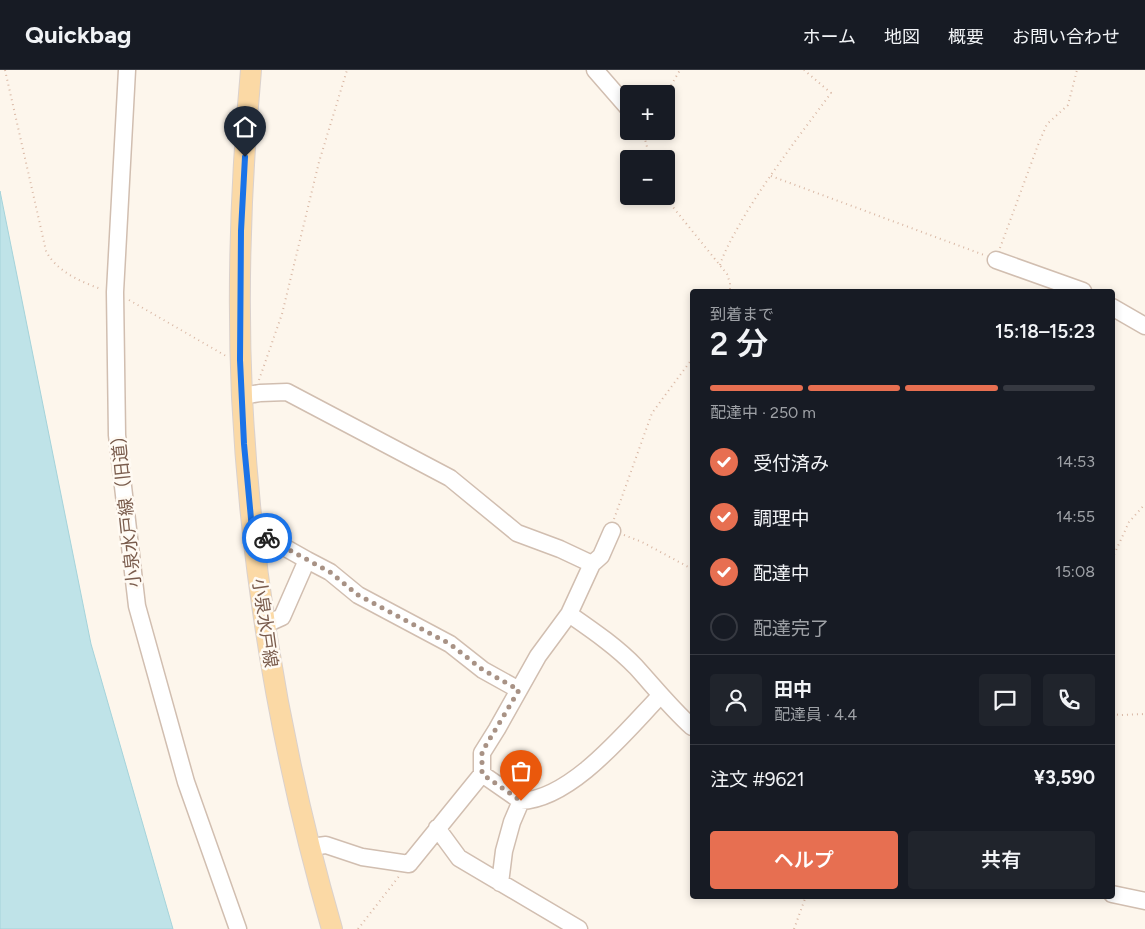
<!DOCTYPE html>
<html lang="ja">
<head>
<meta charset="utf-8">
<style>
  body { margin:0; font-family:Figtree,"Noto Sans JP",sans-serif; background:#20242c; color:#f1f3f6; height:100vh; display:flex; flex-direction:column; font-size:19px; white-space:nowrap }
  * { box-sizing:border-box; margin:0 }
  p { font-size:16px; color:#9ea1a6 }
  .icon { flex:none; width:28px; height:28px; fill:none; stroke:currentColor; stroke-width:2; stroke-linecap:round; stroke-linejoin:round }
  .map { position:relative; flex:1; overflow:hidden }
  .sheet { position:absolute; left:690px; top:219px; width:425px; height:610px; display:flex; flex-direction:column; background:#171b24; border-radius:5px; box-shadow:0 2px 8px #0003 }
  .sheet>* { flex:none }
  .buttons { position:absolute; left:620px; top:15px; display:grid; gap:10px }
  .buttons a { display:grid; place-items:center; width:55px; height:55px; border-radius:5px; background:#171b24; box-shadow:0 2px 8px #0003; font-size:25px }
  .pin { position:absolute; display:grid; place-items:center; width:42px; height:42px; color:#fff; margin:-51px -21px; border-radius:50% 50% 50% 0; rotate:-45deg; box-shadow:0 0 5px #0007 }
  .pin .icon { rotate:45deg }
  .courier { position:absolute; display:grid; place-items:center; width:50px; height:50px; margin:-25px; border:4px solid #1a73e8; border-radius:50%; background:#fff; color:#222; box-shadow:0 1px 6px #0007 }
  .headline em { font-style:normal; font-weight:600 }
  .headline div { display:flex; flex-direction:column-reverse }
  .headline { display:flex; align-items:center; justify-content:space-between; height:85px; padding:0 20px }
  h1 { font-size:32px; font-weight:600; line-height:38px }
  .bar { display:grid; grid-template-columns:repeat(4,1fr); gap:8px 5px; align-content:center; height:60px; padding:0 20px }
  .bar i { height:6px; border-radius:4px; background:#363941 }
  .bar .active { background:#e76f51 }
  .bar p { grid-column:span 4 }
  .line { display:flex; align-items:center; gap:12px; padding:0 20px; border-top:1px solid #363941 }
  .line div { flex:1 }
  .round { display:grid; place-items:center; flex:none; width:52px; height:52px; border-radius:5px; background:#20242c }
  ol { padding:0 20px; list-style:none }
  li { display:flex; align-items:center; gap:15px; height:55px }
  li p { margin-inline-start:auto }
  li .icon { padding:5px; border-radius:50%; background:#e76f51; color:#fff; stroke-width:4 }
  li:last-child { color:#9ea1a6 }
  li i { width:28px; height:28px; border:2px solid #363941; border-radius:50% }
  .action { display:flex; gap:10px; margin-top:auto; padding:10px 20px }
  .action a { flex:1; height:58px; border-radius:5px; background:#e76f51; color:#fff; font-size:20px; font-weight:600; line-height:58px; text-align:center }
  .action a+a { background:#20242c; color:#f1f3f6 }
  header { display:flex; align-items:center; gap:30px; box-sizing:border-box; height:70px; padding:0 25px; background:#171b24; border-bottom:1px solid #363941 }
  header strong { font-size:24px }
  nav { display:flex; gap:28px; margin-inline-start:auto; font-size:18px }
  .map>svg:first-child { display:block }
</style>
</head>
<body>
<header>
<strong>Quickbag</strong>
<nav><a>ホーム</a><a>地図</a><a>概要</a><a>お問い合わせ</a></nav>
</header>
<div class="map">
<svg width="1145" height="859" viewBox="0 0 1145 859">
  <rect width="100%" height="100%" fill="#fdf6ec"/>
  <path fill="#bfe3e8" stroke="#a5d3da" d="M0 121 91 574 173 859H0Z"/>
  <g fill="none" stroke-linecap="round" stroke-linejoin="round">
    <g stroke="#d1beb0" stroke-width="19">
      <path id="minor" d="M127 0 115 222 117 365 137 536 186 712 238 859
        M595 0 629 39
        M996 190 1083 221
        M1112 237 1145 256
        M242 326 260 323 287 322 450 408 517 463 560 479 592 494
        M253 470 268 468 307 490 282 547 264 555
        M307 490 330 502 358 525 450 574 483 600 519 620
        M569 544C592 560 617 577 636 597 655 618 672 639 692 657
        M482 704 521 731C572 729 627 660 660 626
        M437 758 459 788 579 859
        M310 777 326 775 362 787 409 794 482 704V683L497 659 538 586 569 544 592 494 601 486 612 461
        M500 813 504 781 512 752 521 731
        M1112 824 1145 831"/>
    </g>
    <g stroke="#dad1cd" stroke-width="22">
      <path id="major" d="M251 0C241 108 237 218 242 327 251 508 282 686 332 859"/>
    </g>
    <path stroke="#d9b8a5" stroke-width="2" stroke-dasharray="1 4" stroke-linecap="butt" d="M5 0 46 181C56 201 81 212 101 219
      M666 24 680 0
      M643 61 650 89
      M771 106 984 185
      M664 126 727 204 730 213V221
      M1000 178 1038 75 1047 54 1068 35 1077 0
      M720 195C725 179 734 165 742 150 768 106 800 65 831 23L804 0
      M129 230 226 286
      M259 310 282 244 319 92 347 0
      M614 449 652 343 692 289
      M624 465 642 472 692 499
      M1112 489 1129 452 1145 434
      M1112 644 1121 645 1145 644
      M358 859 400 805
      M794 859 806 826"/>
    <use href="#minor" stroke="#fff" stroke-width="16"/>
    <use href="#major" stroke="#fbd9a5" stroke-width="20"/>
  </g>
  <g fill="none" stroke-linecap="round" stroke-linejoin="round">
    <path stroke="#a89285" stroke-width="5" stroke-dasharray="0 9" d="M267 468 330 502 358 525 450 574 483 600 519 620 482 682V704L521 731"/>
    <path stroke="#1a73e8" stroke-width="6" d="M245 87 241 161 240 290 244 374 253 470 267 468"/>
  </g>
  <g text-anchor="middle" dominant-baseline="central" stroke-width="5" stroke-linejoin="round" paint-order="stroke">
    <g font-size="18" fill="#7a5c4d" stroke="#fffaf3">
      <text transform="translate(126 437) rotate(-96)">小泉水戸線（旧道）</text>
      <text transform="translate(265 553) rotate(82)">小泉水戸線</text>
    </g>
  </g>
</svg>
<div class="buttons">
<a>+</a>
<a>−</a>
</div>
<div class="pin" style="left:521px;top:731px;background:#ea580c"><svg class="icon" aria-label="bag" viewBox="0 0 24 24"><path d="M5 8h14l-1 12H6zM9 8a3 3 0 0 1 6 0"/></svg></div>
<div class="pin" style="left:245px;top:87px;background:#1f2937"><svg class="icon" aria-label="home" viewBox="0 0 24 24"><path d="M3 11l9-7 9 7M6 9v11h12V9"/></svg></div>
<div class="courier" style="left:267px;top:468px"><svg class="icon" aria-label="bike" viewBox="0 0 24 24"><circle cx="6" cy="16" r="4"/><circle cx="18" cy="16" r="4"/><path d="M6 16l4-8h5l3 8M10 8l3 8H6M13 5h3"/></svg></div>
<section class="sheet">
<div class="headline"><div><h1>2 分</h1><p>到着まで</p></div><em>15:18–15:23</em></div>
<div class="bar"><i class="active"></i><i class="active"></i><i class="active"></i><i></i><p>配達中 · 250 m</p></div>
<ol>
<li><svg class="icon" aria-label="check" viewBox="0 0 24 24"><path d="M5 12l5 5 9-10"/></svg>受付済み<p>14:53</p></li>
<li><svg class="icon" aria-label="check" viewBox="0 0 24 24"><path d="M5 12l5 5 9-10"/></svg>調理中<p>14:55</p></li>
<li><svg class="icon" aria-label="check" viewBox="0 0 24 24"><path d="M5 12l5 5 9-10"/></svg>配達中<p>15:08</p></li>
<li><i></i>配達完了</li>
</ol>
<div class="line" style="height:90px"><a class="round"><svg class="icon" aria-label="person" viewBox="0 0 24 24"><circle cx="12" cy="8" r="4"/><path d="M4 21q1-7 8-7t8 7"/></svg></a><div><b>田中</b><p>配達員 · 4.4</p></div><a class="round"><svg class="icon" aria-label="chat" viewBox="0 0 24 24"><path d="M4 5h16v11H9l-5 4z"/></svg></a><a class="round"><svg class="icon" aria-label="phone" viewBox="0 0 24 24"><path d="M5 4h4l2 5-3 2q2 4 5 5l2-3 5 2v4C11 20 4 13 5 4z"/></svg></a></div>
<div class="line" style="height:65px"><div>注文 #9621</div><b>¥3,590</b></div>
<div class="action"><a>ヘルプ</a><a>共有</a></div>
</section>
</div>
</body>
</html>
